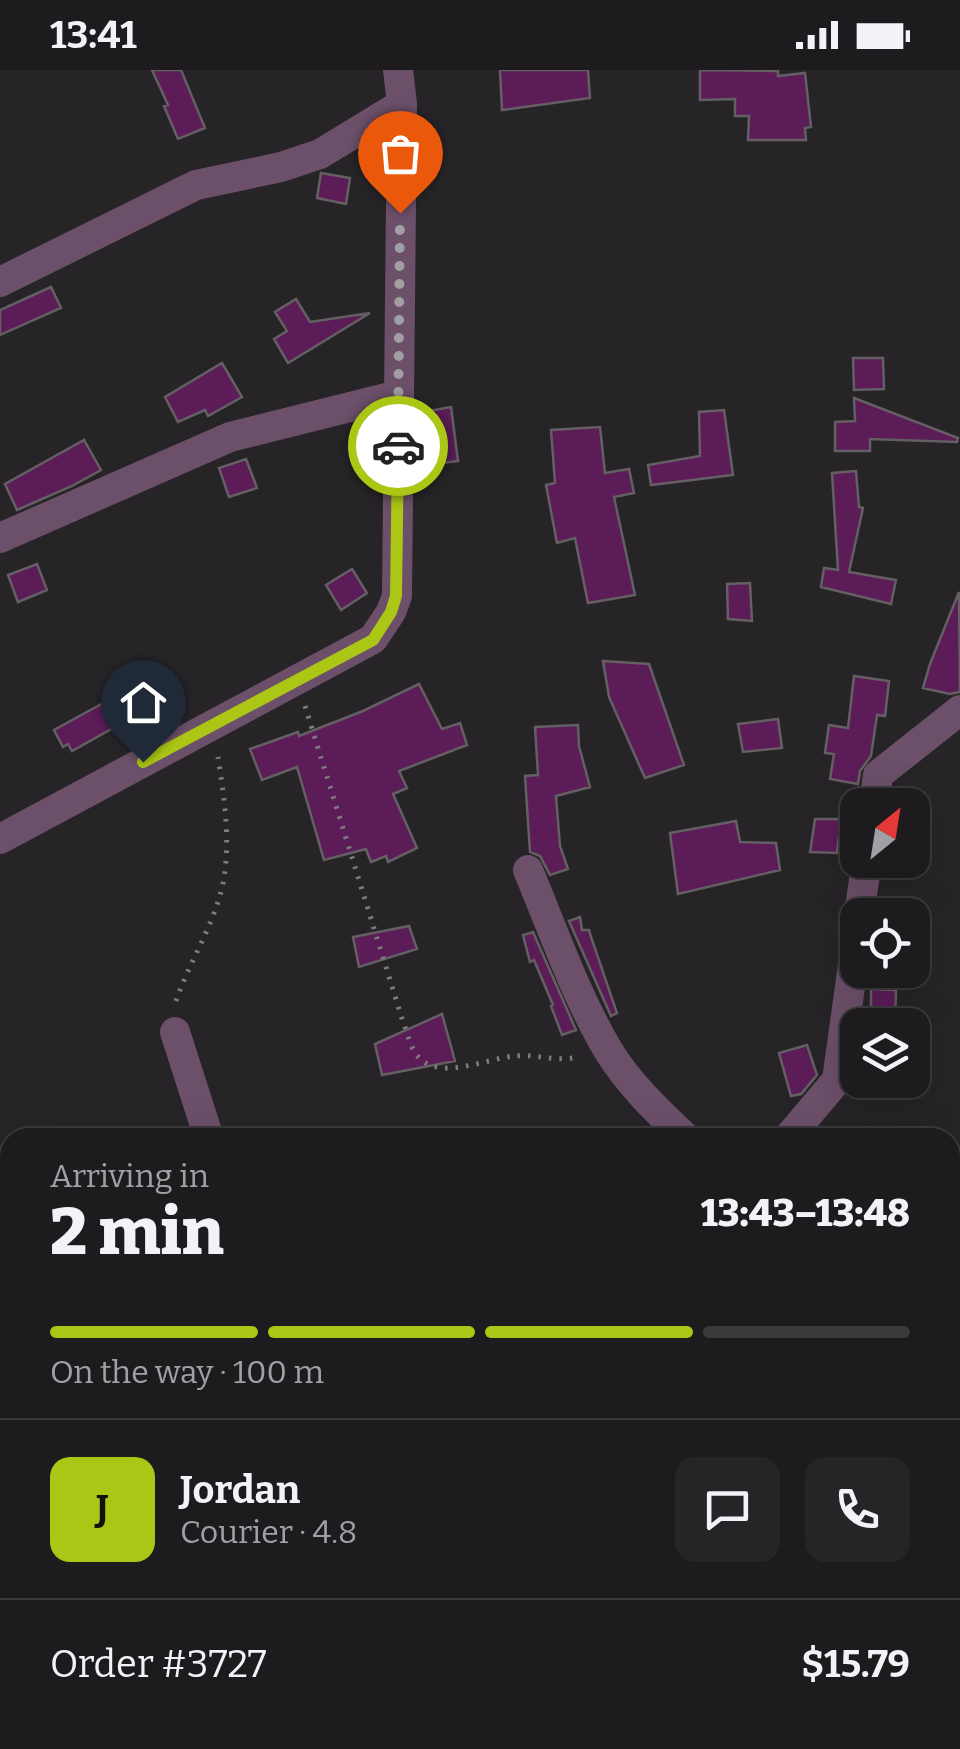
<!DOCTYPE html>
<html lang="en">
<head>
<meta charset="utf-8">
<style>
  body { margin:0; font-family:Bitter,serif; background:#252426; color:#f1f3f6; height:100vh; display:flex; flex-direction:column; font-size:38px; white-space:nowrap }
  * { box-sizing:border-box; margin:0 }
  p { font-size:32px; color:#a0a1a4 }
  .icon { flex:none; width:55px; height:55px; fill:none; stroke:currentColor; stroke-width:2; stroke-linecap:round; stroke-linejoin:round }
  .map { position:relative; flex:1; overflow:hidden }
  .sheet { position:absolute; left:0px; top:1058px; width:960px; height:622px; display:flex; flex-direction:column; background:#1d1b1d; border-radius:30px 30px 0 0; box-shadow:0 10px 40px #0002,0 0 0 2px #3b393b }
  .sheet>* { flex:none }
  .needle { width:65px; rotate:30deg }
  .controls { position:absolute; left:840px; top:718px; display:grid; gap:20px }
  .controls a { display:grid; place-items:center; width:90px; height:90px; border-radius:20px; background:#1d1b1d; box-shadow:0 10px 40px #0002,0 0 0 2px #3b393b; font-size:50px }
  .pin { position:absolute; display:grid; place-items:center; width:85px; height:85px; color:#fff; margin:-102px -42px; border-radius:50% 50% 50% 0; rotate:-45deg; box-shadow:0 0 10px #0007 }
  .pin .icon { rotate:45deg }
  .courier { position:absolute; display:grid; place-items:center; width:100px; height:100px; margin:-50px; border:8px solid #abc615; border-radius:50%; background:#fff; color:#222; box-shadow:0 2px 12px #0007 }
  .overview em { font-style:normal; font-weight:800 }
  .overview div { display:flex; flex-direction:column-reverse }
  .overview { display:flex; align-items:center; justify-content:space-between; height:170px; padding:0 50px }
  h1 { font-size:65px; font-weight:800; line-height:75px }
  .bar { display:grid; grid-template-columns:repeat(4,1fr); gap:15px 10px; align-content:center; height:120px; padding:0 50px }
  .bar i { height:12px; border-radius:8px; background:#3b393b }
  .bar .active { background:#abc615 }
  .bar p { grid-column:span 4 }
  .line { display:flex; align-items:center; gap:25px; padding:0 50px; border-top:2px solid #3b393b }
  .line div { flex:1 }
  .round { display:grid; place-items:center; flex:none; width:105px; height:105px; border-radius:20px; background:#252426 }
  .status { display:flex; justify-content:space-between; align-items:center; height:70px; padding:0 50px; background:#1d1b1d; direction:ltr }
  .status svg { height:28px; fill:currentColor }
  .map>svg:first-child { display:block }
</style>
</head>
<body>
<div class="status"><b>13:41</b><svg viewBox="0 0 49 12"><path d="M0 12V9h3v3zM5 12V6h3v6zM10 12V3h3v9zM15 12V0h3v12zM26 1h20v11H26zM47 4h2v5h-2z"/></svg></div>
<div class="map">
<svg width="960" height="1679" viewBox="0 0 960 1679">
  <rect width="100%" height="100%" fill="#272427"/>
  <path fill="#5b1c58" stroke="#635f62" stroke-width="2.5" d="M152 0H181L205 58 178 69 164 36 168 35Z
    M500 0H588L590 28 502 40Z
    M700 0 778 1V6L805 3 811 57 805 58 806 70H748L749 46H735V29L700 30Z
    M321 103 350 108 346 134 317 128Z
    M51 217 61 238 0 265V240Z
    M296 229 310 252 370 243 288 293 274 269 287 261 275 242Z
    M853 288H883L884 319 854 320Z
    M222 293 242 327 208 346 205 340 178 352 165 327Z
    M854 328 958 368 957 372 870 369V381H835V352L855 351Z
    M451 337 458 391 427 395 418 343Z
    M724 340 733 405 651 415 648 395 700 386 699 342Z
    M600 357 605 403 629 399 634 423 614 427 635 525 588 533 575 468 557 473 546 415 555 413 551 360Z
    M84 370 101 400 72 416 17 440 5 414Z
    M246 389 257 418 229 427 219 398Z
    M856 401 859 437 863 438 849 502 896 510 891 534 821 517 824 498 838 500 832 403Z
    M37 494 47 520 18 532 8 505Z
    M352 499 367 523 341 540 326 515Z
    M750 513 752 551 728 549 727 514Z
    M959 522 960 622 950 624 923 618 930 594Z
    M603 591 649 594 684 695 645 708 609 627Z
    M854 606 889 611 885 646 877 645 871 686 860 701 858 714 830 709 834 684 825 683 829 655 848 658Z
    M137 613 148 638 111 655 113 658 72 681 68 674 63 677 54 660 116 626 115 623Z
    M419 614 442 659 460 653 467 675 399 701 407 718 393 724 417 778 388 792 386 786 371 792 366 779 324 790 297 697 262 710 250 679 298 662 299 666 363 641Z
    M778 649 782 678 743 682 738 654Z
    M578 655 579 676 590 717 556 726 560 776 568 799 550 805 540 786 530 782 525 706 538 705 535 657Z
    M815 749H841L837 783 810 782Z
    M736 751 740 772 776 773 780 800 678 824 670 763Z
    M580 847 582 860H589L591 867 617 943 611 946 569 851Z
    M409 856 417 879 359 897 353 867Z
    M533 862 576 960 562 965 551 936 553 935 534 890 530 892 523 865Z
    M871 919 896 920 895 953 871 952Z
    M442 944 455 991 382 1005 375 974Z
    M807 975 817 1005 801 1024 791 1026 779 983Z"/>
  <g fill="none" stroke-linecap="round" stroke-linejoin="round">
    <path stroke="#7e7c7e" stroke-width="5" stroke-dasharray="2.5 8" stroke-linecap="butt" d="M305 636 404 955C408 964 410 976 416 984 436 1013 487 988 515 986 536 984 556 992 578 987
      M176 931C188 896 208 864 219 829 233 784 225 733 218 687
      M950 1402 960 1398
      M411 1670 412 1679"/>
    <path stroke="#6c4f69" stroke-width="30" d="M0 212 196 115 281 97 320 84 402 34
      M0 468 230 367 398 325
      M874 735 878 705 960 640
      M0 769 373 569 391 542 397 526 402 34 398 0
      M528 800C553 860 575 924 608 980 628 1013 657 1041 686 1068
      M859 845 867 790
      M175 962 209 1068
      M788 1068 837 1010 858 859
      M0 1323 10 1318
      M0 1606 10 1601
      M222 1679 239 1670"/>
  </g>
  <g fill="none" stroke-linecap="round" stroke-linejoin="round">
    <path stroke="#a19fa1" stroke-width="10" stroke-dasharray="0 18" d="M398 376 400 143"/>
    <path stroke="#abc615" stroke-width="12" d="M143 692 373 570 391 542 396 526 398 376"/>
  </g>
</svg>
<div class="controls">
<a><svg class="needle" viewBox="-14 -14 28 28"><path d="M0-13l5 13h-10z" fill="#e53935"/><path d="M0 13l5-13h-10z" fill="#a0a1a4"/></svg></a>
<a><svg class="icon" aria-label="locate" viewBox="0 0 24 24"><circle cx="12" cy="12" r="6"/><path d="M12 2v4M12 18v4M2 12h4M18 12h4"/></svg></a>
<a><svg class="icon" aria-label="layers" viewBox="0 0 24 24"><path d="M12 4l9 5-9 5-9-5zM3 14l9 5 9-5"/></svg></a>
</div>
<div class="pin" style="left:400px;top:143px;background:#ea580c"><svg class="icon" aria-label="bag" viewBox="0 0 24 24"><path d="M5 8h14l-1 12H6zM9 8a3 3 0 0 1 6 0"/></svg></div>
<div class="pin" style="left:143px;top:692px;background:#1f2937"><svg class="icon" aria-label="home" viewBox="0 0 24 24"><path d="M3 11l9-7 9 7M6 9v11h12V9"/></svg></div>
<div class="courier" style="left:398px;top:376px"><svg class="icon" aria-label="car" viewBox="0 0 24 24"><path d="M5 17H2v-5l4-1 3-4h7l3 4 3 1v5h-3M9 17h6M6 11h13"/><circle cx="7" cy="17" r="2"/><circle cx="17" cy="17" r="2"/></svg></div>
<section class="sheet">
<div class="overview"><div><h1>2 min</h1><p>Arriving in</p></div><em>13:43–13:48</em></div>
<div class="bar"><i class="active"></i><i class="active"></i><i class="active"></i><i></i><p>On the way · 100 m</p></div>
<div class="line" style="height:180px"><b class="round" style="background:#abc615;color:#111">J</b><div><b>Jordan</b><p>Courier · 4.8</p></div><a class="round"><svg class="icon" aria-label="chat" viewBox="0 0 24 24"><path d="M4 5h16v11H9l-5 4z"/></svg></a><a class="round"><svg class="icon" aria-label="phone" viewBox="0 0 24 24"><path d="M5 4h4l2 5-3 2q2 4 5 5l2-3 5 2v4C11 20 4 13 5 4z"/></svg></a></div>
<div class="line" style="height:130px"><div>Order #3727</div><b>$15.79</b></div>
</section>
</div>
</body>
</html>
